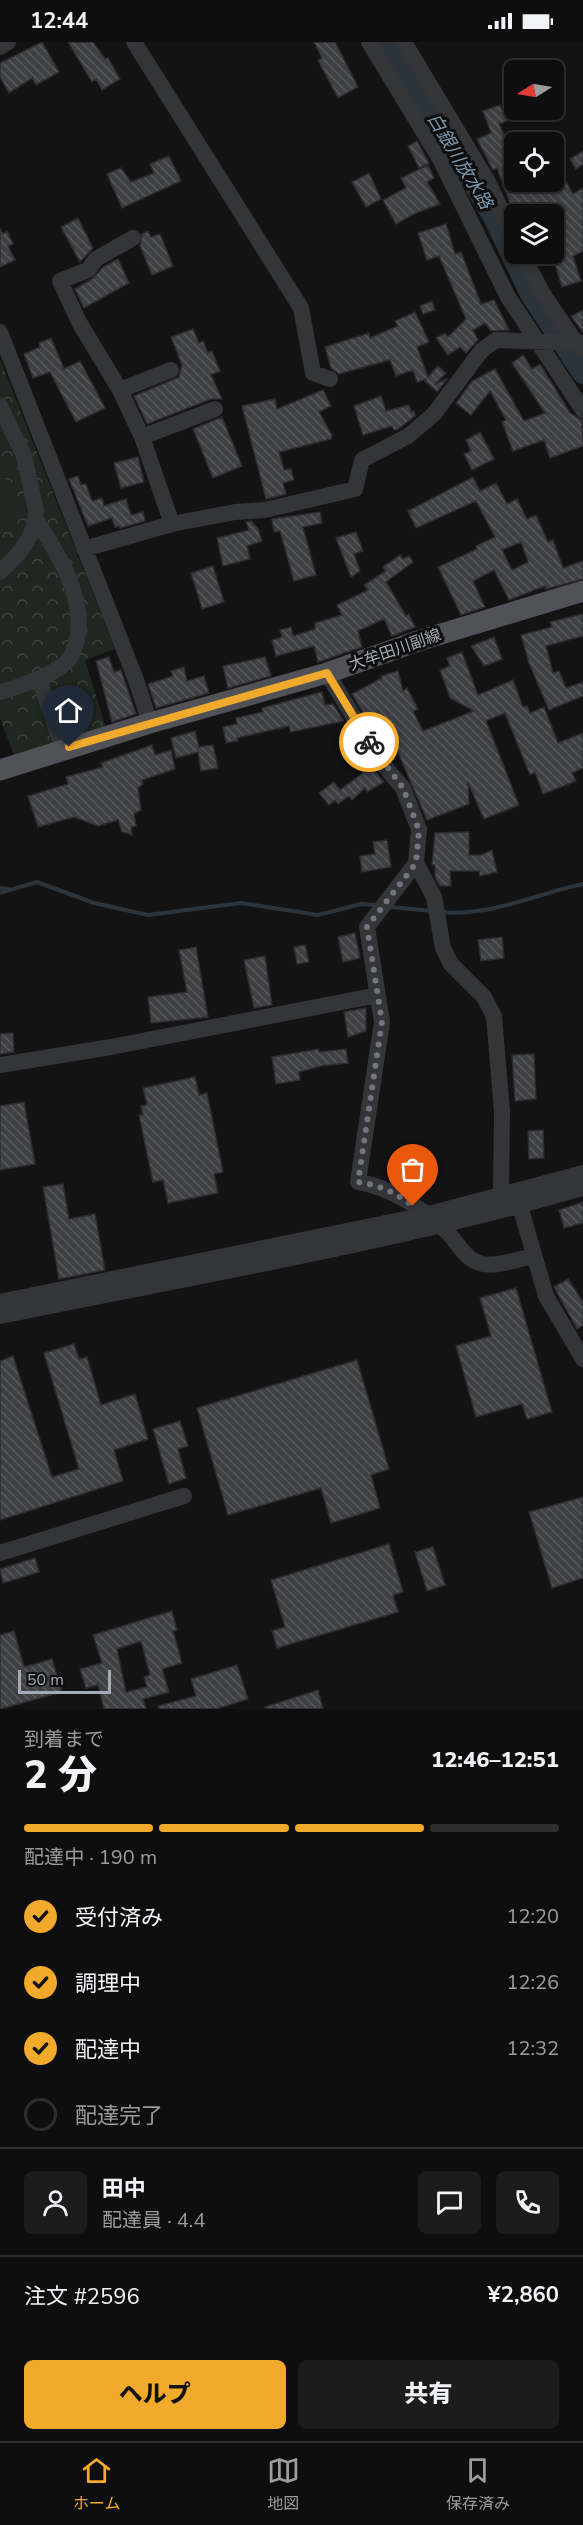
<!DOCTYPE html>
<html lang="ja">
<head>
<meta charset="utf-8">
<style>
  body { margin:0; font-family:"Nunito Sans","Noto Sans JP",sans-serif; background:#1c1c1d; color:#f1f3f6; height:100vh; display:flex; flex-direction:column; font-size:22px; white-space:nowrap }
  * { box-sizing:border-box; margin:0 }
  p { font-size:20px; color:#9b9c9e }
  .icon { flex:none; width:33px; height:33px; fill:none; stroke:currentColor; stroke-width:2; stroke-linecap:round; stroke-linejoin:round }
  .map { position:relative; height:1667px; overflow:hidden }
  .drawer { display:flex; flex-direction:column; background:#0e0e0f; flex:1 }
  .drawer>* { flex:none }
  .needle { width:39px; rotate:259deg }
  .controls { position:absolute; left:504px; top:18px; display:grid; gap:12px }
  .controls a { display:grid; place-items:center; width:60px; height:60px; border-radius:9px; background:#0e0e0f; box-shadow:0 3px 9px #0003,0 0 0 2px #2e2e2f; font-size:30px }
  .scale { position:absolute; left:18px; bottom:15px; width:93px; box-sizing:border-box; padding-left:6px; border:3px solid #a4aab5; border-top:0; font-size:16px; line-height:21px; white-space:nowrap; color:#a4aab5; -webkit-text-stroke:4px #0e0e0f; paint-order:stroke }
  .pin { position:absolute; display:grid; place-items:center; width:51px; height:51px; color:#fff; margin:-62px -26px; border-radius:50% 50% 50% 0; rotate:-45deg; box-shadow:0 0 6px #0007 }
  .pin .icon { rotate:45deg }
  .courier { position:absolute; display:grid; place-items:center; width:60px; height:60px; margin:-30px; border:4px solid #f2aa2d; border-radius:50%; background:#fff; color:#222; box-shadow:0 2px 8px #0007 }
  .head em { font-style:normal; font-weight:800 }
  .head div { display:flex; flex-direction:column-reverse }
  .head { display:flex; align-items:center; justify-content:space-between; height:102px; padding:0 24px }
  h1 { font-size:39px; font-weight:800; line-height:45px }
  .bar { display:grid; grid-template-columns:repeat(4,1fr); gap:9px 6px; align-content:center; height:72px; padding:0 24px }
  .bar i { height:8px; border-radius:4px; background:#2e2e2f }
  .bar .selected { background:#f2aa2d }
  .bar p { grid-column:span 4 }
  .line { display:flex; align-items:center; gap:15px; padding:0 24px; border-top:2px solid #2e2e2f }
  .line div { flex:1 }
  .round { display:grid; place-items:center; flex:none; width:63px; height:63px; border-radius:9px; background:#1c1c1d }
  ol { padding:0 24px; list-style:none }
  li { display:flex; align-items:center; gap:18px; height:66px }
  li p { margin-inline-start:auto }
  li .icon { padding:6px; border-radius:50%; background:#f2aa2d; color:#111; stroke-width:4 }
  li:last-child { color:#9b9c9e }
  li i { width:33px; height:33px; border:3px solid #2e2e2f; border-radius:50% }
  .button { display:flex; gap:12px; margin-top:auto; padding:12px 24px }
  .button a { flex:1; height:69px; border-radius:9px; background:#f2aa2d; color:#111; font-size:24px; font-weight:800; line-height:69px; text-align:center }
  .button a+a { background:#1c1c1d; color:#f1f3f6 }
  .status { display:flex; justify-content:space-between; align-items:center; height:42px; padding:0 30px; background:#0e0e0f; direction:ltr }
  .status svg { height:16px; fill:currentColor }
  .tabs { display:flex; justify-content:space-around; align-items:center; height:84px; border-top:2px solid #2e2e2f; background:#0e0e0f; font-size:16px; color:#9b9c9e }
  .tabs a { display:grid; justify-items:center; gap:3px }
  .tabs .selected { color:#f2aa2d }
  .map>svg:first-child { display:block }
</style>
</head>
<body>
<div class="status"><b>12:44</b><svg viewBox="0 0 49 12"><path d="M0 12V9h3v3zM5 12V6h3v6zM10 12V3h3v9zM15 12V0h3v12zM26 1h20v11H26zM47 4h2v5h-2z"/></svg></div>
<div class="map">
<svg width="583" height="1667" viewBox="0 0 583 1667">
  <defs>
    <pattern id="park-crowns" width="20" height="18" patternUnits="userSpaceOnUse" patternTransform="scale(1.5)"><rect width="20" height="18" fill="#1f2720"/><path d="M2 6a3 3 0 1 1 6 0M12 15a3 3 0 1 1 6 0" fill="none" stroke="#3d443e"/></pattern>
    <pattern id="building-back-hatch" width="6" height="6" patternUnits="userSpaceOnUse" patternTransform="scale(1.5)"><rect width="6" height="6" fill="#3f4044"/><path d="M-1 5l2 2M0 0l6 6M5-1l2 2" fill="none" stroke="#58595d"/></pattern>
  </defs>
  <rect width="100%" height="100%" fill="#131314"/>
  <path fill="url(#park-crowns)" d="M0 317 115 607 85 618 106 686 15 716 0 676Z"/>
  <path fill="#1f2720" d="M0 417 13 468 0 499Z"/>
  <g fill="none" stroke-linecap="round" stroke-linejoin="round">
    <path stroke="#2b343a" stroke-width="4" d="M0 846 9 847
      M0 851 37 840 94 861 148 873 241 861 318 873 361 862 376 863
      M390 865 433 869
      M440 870C491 875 535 852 583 842"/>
    <path stroke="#2b343a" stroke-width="22" d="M390 0 493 173 531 252 583 331"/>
  </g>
  <path fill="url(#building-back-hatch)" stroke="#2d2d30" stroke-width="1.5" fill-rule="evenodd" d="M42 0 59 30 36 43 32 36 9 51 0 35V21Z
    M68 0H93L105 17 108 16 120 37 102 48 96 37 92 40Z
    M314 0H335L358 45 338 56 318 18 322 16Z
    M500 63 507 79 499 82 508 101 514 97V140H554V118L573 152 583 146V209L573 214 581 239 562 245 555 222 548 212H554V165L541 172H530L523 161 512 166 497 126 493 128 477 97 491 91 483 69Z
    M417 99 429 121 419 126 408 104Z
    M583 109V122L576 127 570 117Z
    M169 114 181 139 122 166 107 132 121 126 131 140 154 131 150 122Z
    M428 123 434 136 427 140 440 162 416 171 396 182 383 158 406 146 401 136Z
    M369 131 381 157 366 165 352 140Z
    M78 176 93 206 80 220 61 185Z
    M446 182 455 212 461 210 481 262 494 258 509 288 491 289 485 281 473 288 478 298 466 311 460 305 448 313 436 296 445 291 448 295 466 277 439 214 427 218 418 191Z
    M0 186 3 192 7 189 13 202 8 204 15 218 0 225Z
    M148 189 151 195 160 192 173 224 152 233 140 204 142 192Z
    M118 217 129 241 84 266 75 247 92 237 103 225Z
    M432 259 435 268 423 272 420 264Z
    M583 268V290L571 274Z
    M415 270 429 300 417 305 428 335 438 324 446 331 434 343 448 336 437 350 425 339 426 337 417 340 413 328 396 334 390 318 339 332 331 326 325 305 369 291 370 296 398 284 395 279Z
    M193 287 199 301 203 299 208 311 212 309 220 329 211 333 222 357H211L147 382 134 354 179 335 182 323 171 295Z
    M51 296 64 327 80 319 105 366 76 380 50 330 33 336 24 312 40 305 39 301Z
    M523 313 532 327 540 322 570 371 582 378 583 404 550 416 544 398 513 409 502 380 506 378 490 349 471 373 456 361 472 339 495 327 524 379 545 371 512 321Z
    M323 348 331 364 319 370 332 393 331 397 279 410 284 428 291 427 294 438 283 441 286 452 266 457 242 364 275 357 277 367Z
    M381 354 386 369 409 363 411 370 414 369 415 374 398 387 394 388 392 384 363 393 354 364Z
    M222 375 242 424 213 436 193 387Z
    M480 390 494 417 472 428 464 412 471 409 466 398Z
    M138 415 144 440 121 446 114 421Z
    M78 434 81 443 86 442 92 459 102 456 104 464 126 457 131 473 143 470 145 479 120 486 119 484 115 485 112 476 88 484 69 437Z
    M473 435 480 449 496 441 507 462 517 457 527 477 536 473 548 500 553 498 563 526 583 519V537L546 547 545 544 509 558 494 528 473 539 485 565 461 573 438 525 477 507 476 504 495 495 476 459 416 486 408 469ZM521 500 528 520 512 528 502 508Z
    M320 470 322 481 303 485 316 533 294 539 280 489 274 490 272 477Z
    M251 479 258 487 262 499 247 504 250 517 223 524 217 496 249 488 246 480Z
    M356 490 363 509 354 512 360 529 351 535 336 496Z
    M400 513 403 517 409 514 413 520 386 540 406 574 409 572 415 585 392 594 384 577 358 589 362 605 318 620 314 604 276 614 272 598 282 595 280 588 291 585 293 594 315 587V581L342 573 337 563 368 548 364 543 386 529 383 525Z
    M213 524 224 560 202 567 191 531Z
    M583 572V594L546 604 553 631 559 629 566 646 583 640V654L549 668 529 621 521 593 552 585 550 580Z
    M494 595 502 617 484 624 471 604Z
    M462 610 478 653 513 638 523 665 527 664 530 671 544 665 558 701 583 691V726L572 731 576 739 543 752 535 730 530 733 505 671 486 679 519 763 484 777 468 740 469 762 427 778 397 708 389 713 352 652 382 636 381 634 398 629 403 649 407 646 418 667 413 669 423 689 474 669 450 656 440 628 450 624 447 616Z
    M109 615 114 630 121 628 136 672 112 680 96 619Z
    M265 615 271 634 228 646 223 624Z
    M184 625 187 639 204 634 209 651 156 666 148 642 173 634 171 629Z
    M322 650 325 663 333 662 344 679 291 690 289 684 237 696 238 699 226 701 223 685 237 682 236 676 263 670 262 666Z
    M195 689 199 705 213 703 218 726 201 729 198 710 176 716 171 696Z
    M152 703 155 713 171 708 175 727 142 738 143 742 138 746 141 768 134 772 136 784 131 785 132 793 122 790 118 778 98 784 74 775 38 785 28 754 68 742 66 735 103 725 101 721Z
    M368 727 370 730 374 728 384 740 367 750 365 746 352 758 349 754 338 762 335 758 329 763 319 751 334 740 340 748Z
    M469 790V813H481L492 808 497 830 480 834 479 829H450L451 844H440L435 835V823H432L435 791Z
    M387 798 391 825 362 830 360 814 375 812 373 800Z
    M355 891 360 916 343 920 338 895Z
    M502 895 504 916 481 919 478 898Z
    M305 903 309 920 297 922 294 905Z
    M196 905 208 975 151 981 148 955 187 950 179 908Z
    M265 914 272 963 254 966 244 918Z
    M366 966V989L348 995 344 970Z
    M13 991 14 1010 0 1012V992Z
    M318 1007 319 1010 346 1007 348 1021 321 1024 299 1030 300 1038 276 1042 272 1015Z
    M534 1012 536 1057 515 1059 512 1013Z
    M195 1035 199 1053 207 1051 223 1130 214 1132 218 1151 168 1161 163 1138 153 1140 139 1073H143L141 1064 147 1063 143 1046Z
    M24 1060 35 1122 0 1128V1064Z
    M543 1088 544 1116 529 1117 528 1089Z
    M63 1142 69 1177 95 1172 105 1228 59 1237 43 1145Z
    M583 1160V1181L564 1186 559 1168Z
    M568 1237 583 1260V1283L577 1287 554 1245Z
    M516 1246 552 1370 527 1377 522 1362 476 1375 456 1304 491 1294 480 1256Z
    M74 1302 79 1317 87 1315 101 1363 135 1352 148 1397 114 1408 123 1439 0 1478V1319L13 1314 52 1435 79 1427 44 1311Z
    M357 1318 389 1427 371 1433 380 1466 331 1481 321 1446 228 1473 197 1366Z
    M180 1379 188 1404 178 1407 186 1436 169 1442 153 1387Z
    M583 1455V1536L552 1546 529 1470Z
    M389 1502 403 1550 393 1553 398 1570 277 1606 272 1589 285 1585 271 1538Z
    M433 1505 445 1543 427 1549 415 1510Z
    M35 1516 39 1530 3 1541 0 1527Z
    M172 1569 177 1588 173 1589 182 1621 162 1627 169 1650 143 1657 146 1667H104L98 1643 86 1646 80 1627 102 1621 93 1593ZM141 1599 150 1633 144 1635 147 1645 126 1650 117 1607Z
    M14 1589 24 1625 52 1617 62 1650 0 1667V1593Z
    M237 1623 248 1657 216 1667H159L158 1664 196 1654 191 1637Z
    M318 1648 323 1667H266L265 1665Z"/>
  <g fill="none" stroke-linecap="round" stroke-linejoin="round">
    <path stroke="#343539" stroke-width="16" d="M134 0 301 266 313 331 330 337
      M369 0 440 117 508 255 583 368
      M404 0 487 138 514 195
      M0 5 8 0
      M133 196 96 217 88 228 60 239 79 280 120 348 142 395 172 482
      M522 212 543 252 581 308
      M0 290 136 638 150 681
      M120 348 171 328
      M0 364 24 414 36 469C36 494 18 514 0 530
      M142 395 215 367
      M84 507 172 482 235 470 265 468 355 447 362 418 408 394 434 372 482 308 496 298 583 301
      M327 631 381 720 403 746 419 787 416 821 434 855 443 906 451 922 484 955 494 974 502 1069 501 1152 520 1164 546 1254 583 1317
      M39 637 61 701
      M0 650C16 646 62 630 70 616 95 571 61 515 36 478
      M416 821 367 885 382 980 358 1140C391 1145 423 1167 446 1189 459 1201 464 1218 483 1222 497 1225 519 1217 533 1214
      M0 1023 111 1005 378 953
      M0 1260 425 1173 583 1131
      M0 1274C195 1234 392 1201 583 1146
      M0 1511 184 1454"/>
    <path stroke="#505258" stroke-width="21" d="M0 728 150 681 327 631 418 599 583 549"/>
  </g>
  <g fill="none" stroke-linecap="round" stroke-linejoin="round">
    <path stroke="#71757d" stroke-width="6" stroke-dasharray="0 10.8" d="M369 700 403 746 419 788 416 821 367 885 382 980 358 1140C379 1143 397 1151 413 1164"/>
    <path stroke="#f2aa2d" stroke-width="8" d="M69 705 327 631 369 700"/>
  </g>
  <g text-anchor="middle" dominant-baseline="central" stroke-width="6" stroke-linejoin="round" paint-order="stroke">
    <g font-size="16" fill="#a4aab5" stroke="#0e0e0f">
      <text transform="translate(395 608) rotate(-19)">大牟田川副線</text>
    </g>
    <g font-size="18" font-style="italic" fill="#7b99b0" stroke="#0e0e0f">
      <text transform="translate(460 119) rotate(59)">白銀川放水路</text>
    </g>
  </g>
</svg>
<div class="controls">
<a><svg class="needle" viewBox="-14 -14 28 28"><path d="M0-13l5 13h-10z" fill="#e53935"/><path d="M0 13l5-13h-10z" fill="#9b9c9e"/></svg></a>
<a><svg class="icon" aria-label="locate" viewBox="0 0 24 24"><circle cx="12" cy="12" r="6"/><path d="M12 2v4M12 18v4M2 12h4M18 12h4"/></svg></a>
<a><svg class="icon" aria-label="layers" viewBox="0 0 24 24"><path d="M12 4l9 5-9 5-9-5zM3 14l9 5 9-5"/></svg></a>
</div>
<div class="scale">50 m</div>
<div class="pin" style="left:413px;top:1164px;background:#ea580c"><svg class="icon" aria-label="bag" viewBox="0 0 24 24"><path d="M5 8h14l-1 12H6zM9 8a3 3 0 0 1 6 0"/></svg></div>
<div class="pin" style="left:69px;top:705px;background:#1f2937"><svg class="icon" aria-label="home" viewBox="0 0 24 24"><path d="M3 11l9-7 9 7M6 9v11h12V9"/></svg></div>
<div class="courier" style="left:369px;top:700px"><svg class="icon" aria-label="bike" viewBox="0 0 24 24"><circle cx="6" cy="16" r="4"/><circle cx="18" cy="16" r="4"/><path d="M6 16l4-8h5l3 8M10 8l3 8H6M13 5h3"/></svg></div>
</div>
<section class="drawer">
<div class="head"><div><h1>2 分</h1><p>到着まで</p></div><em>12:46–12:51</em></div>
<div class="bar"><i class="selected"></i><i class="selected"></i><i class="selected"></i><i></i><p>配達中 · 190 m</p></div>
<ol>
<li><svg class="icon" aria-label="check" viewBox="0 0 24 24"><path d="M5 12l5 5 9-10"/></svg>受付済み<p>12:20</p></li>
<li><svg class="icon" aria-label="check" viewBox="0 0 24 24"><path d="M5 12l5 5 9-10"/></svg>調理中<p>12:26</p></li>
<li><svg class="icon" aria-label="check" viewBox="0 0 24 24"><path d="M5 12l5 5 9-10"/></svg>配達中<p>12:32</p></li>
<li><i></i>配達完了</li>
</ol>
<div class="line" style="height:108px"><a class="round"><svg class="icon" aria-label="person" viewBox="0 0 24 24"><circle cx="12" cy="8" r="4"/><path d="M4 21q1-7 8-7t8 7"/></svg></a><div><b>田中</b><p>配達員 · 4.4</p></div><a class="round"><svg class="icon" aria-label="chat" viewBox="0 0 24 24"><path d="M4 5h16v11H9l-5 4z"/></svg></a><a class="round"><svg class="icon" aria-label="phone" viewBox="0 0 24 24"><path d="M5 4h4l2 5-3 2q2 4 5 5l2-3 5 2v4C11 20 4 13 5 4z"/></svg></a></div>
<div class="line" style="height:78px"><div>注文 #2596</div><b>¥2,860</b></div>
<div class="button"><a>ヘルプ</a><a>共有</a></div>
</section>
<nav class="tabs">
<a class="selected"><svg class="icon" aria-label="home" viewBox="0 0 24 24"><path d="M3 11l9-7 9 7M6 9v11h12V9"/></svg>ホーム</a>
<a><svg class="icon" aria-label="map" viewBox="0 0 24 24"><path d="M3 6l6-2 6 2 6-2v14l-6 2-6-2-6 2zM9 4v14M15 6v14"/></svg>地図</a>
<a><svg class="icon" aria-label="saved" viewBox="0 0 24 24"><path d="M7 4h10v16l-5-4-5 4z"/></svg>保存済み</a>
</nav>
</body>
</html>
